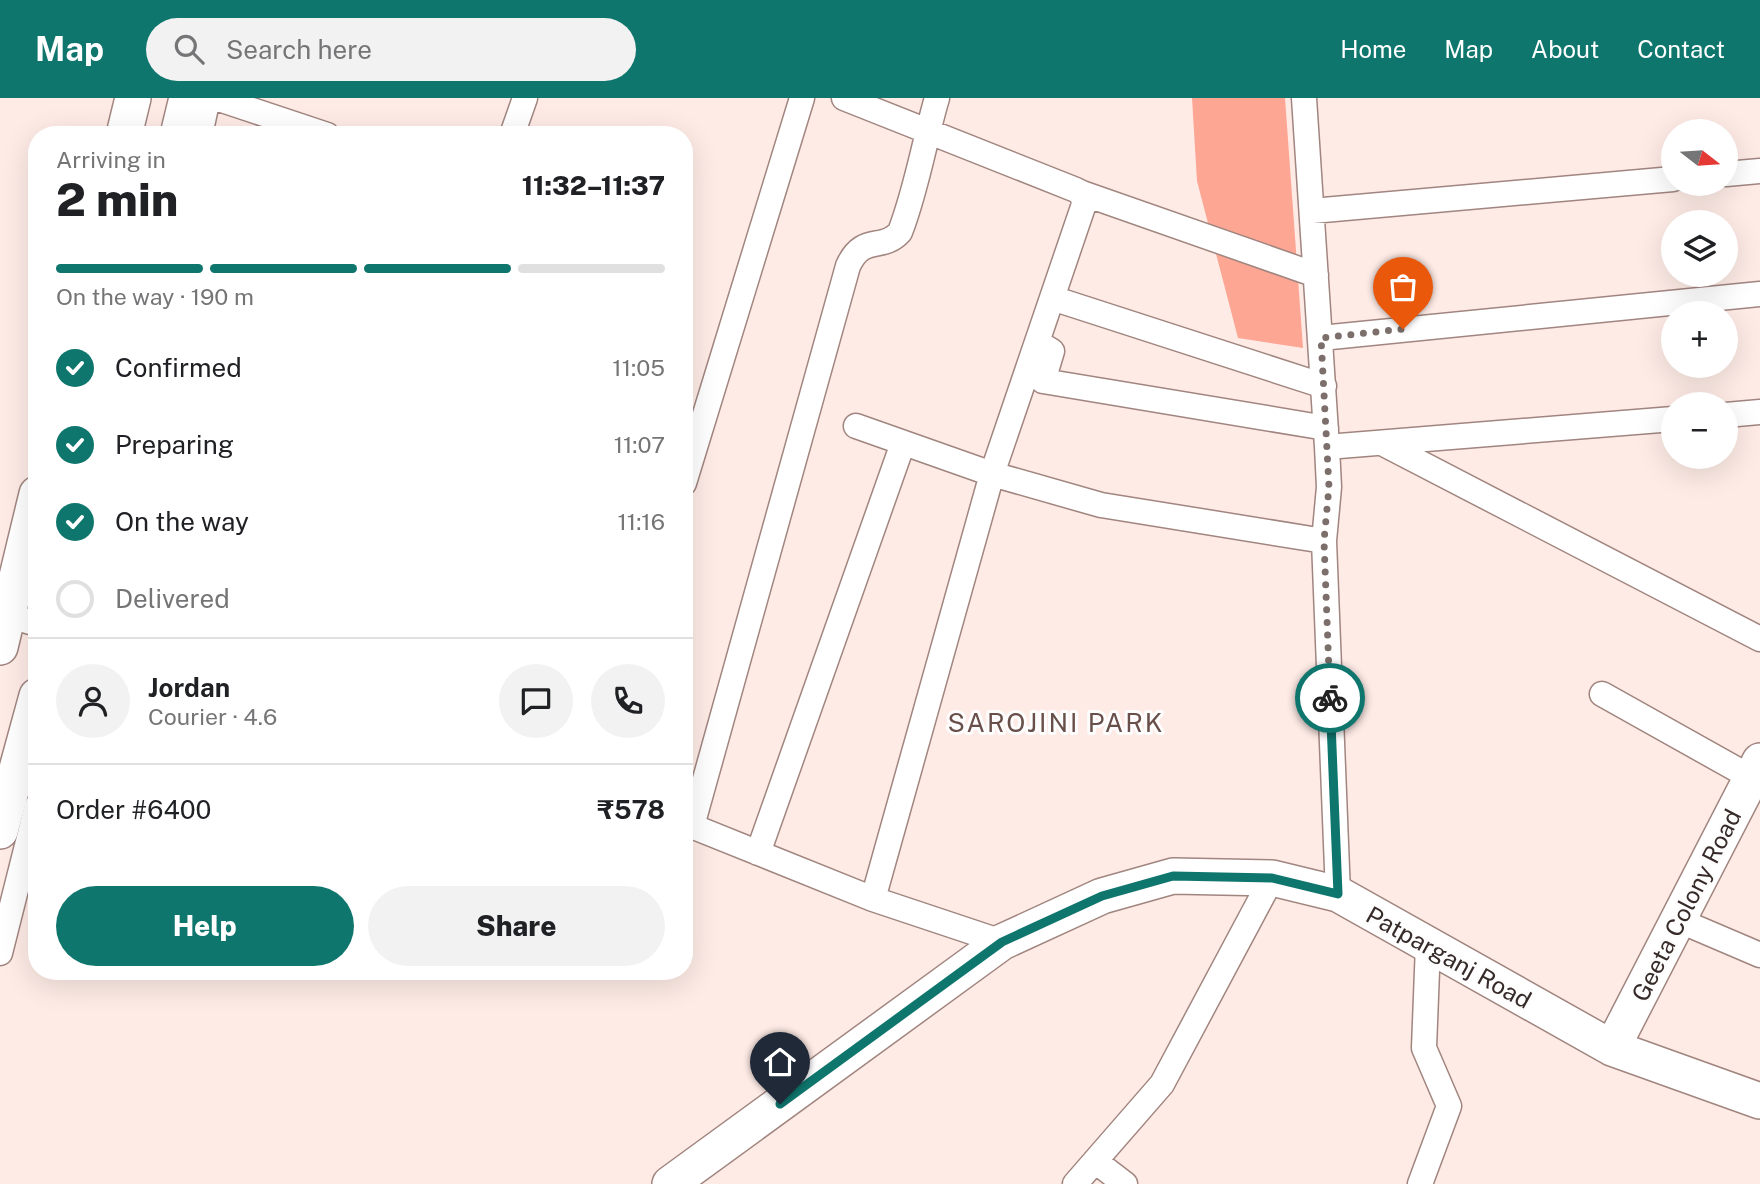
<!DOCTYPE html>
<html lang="en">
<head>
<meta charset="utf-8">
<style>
  body { margin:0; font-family:"Public Sans",sans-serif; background:#f2f2f2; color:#202124; height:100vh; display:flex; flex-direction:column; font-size:26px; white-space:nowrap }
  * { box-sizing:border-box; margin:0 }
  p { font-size:23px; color:#757577 }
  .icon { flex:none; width:38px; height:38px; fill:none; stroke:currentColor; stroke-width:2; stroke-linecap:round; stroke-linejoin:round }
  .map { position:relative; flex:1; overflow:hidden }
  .details { position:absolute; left:28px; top:28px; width:665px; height:854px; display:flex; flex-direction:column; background:#fff; border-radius:28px; box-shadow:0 7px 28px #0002 }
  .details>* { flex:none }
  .needle { width:46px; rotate:107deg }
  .controls { position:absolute; left:1661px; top:21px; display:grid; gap:14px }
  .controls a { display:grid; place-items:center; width:77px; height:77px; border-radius:50%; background:#fff; box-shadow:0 7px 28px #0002; font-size:35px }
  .pin { position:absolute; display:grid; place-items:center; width:60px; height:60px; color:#fff; margin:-72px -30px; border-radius:50% 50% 50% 0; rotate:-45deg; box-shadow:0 0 7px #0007 }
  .pin .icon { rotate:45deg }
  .courier { position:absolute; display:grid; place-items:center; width:70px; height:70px; margin:-35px; border:5px solid #0f766e; border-radius:50%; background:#fff; color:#222; box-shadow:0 2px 9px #0007 }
  .head em { font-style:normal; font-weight:800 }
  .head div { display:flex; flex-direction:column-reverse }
  .head { display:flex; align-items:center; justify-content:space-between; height:119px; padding:0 28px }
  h1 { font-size:46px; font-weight:800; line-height:52px }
  .bar { display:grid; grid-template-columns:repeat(4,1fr); gap:10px 7px; align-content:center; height:84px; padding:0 28px }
  .bar i { height:9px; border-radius:5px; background:#e0e0e0 }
  .bar .current { background:#0f766e }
  .bar p { grid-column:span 4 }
  .line { display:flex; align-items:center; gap:18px; padding:0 28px; border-top:2px solid #e0e0e0 }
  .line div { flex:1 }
  .round { display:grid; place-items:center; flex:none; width:74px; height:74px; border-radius:37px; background:#f2f2f2 }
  ol { padding:0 28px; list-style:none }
  li { display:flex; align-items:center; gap:21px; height:77px }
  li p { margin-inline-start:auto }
  li .icon { padding:7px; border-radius:50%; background:#0f766e; color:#fff; stroke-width:4 }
  li:last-child { color:#757577 }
  li i { width:38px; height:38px; border:4px solid #e0e0e0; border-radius:50% }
  .button { display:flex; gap:14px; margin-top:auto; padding:14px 28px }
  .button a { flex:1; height:80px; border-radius:42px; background:#0f766e; color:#fff; font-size:28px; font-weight:800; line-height:80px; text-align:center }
  .button a+a { background:#f2f2f2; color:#202124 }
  header { display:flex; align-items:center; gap:42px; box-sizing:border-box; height:98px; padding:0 35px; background:#0f766e; color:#fff }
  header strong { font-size:33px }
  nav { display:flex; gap:38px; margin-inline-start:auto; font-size:24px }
  .search { width:490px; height:63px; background:#f2f2f2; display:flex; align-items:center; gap:18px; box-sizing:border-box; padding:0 24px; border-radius:38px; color:#757577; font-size:26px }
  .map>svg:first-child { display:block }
</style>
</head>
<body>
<header>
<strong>Map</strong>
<div class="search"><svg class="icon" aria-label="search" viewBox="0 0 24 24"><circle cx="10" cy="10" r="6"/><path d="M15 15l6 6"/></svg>Search here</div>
<nav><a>Home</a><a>Map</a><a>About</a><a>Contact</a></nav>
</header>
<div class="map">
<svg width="1760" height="1086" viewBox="0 0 1760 1086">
  <rect width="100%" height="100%" fill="#feebe6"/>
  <path fill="#fca693" d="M1192 0H1285L1303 250 1238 240 1197 83Z"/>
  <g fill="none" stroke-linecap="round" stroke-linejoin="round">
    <g stroke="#a1857f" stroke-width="27">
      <path id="street" d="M216 0 327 37
        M844 0 1076 92 1082 95 1084 106 992 376 873 801
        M1304 0 1327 349 1329 389 1324 443 1338 796
        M200 37 208 0
        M512 37 525 0
        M1726 76 1760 73
        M1082 95 1316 177
        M1312 113 1673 81
        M1052 200 1324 288
        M1321 240 1760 196
        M1037 244 1052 253 1043 283 1326 330
        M1726 317 1760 314
        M856 328 992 376 1101 407 1324 443
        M1382 345 1760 541
        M1327 349 1673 321
        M684 385 802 0
        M0 515 37 526
        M1602 596 1752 680
        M684 725 873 801 1002 844
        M692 728 848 168C863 135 882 154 900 134 917 90 924 44 937 0
        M758 755 903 345
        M1678 822 1760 857
        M0 855 37 708
        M1095 1063 1125 1086
        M1075 1086 1162 986 1272 780
        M1420 1086 1449 1008 1424 950 1428 847"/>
    </g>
    <g stroke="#a1857f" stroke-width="38">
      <path id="secondary" d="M124 37 133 0
        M178 37 187 0
        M0 549 37 396
        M0 733 37 598
        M1612 950 1760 663
        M670 1086 1002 844 1102 798 1173 778 1272 780 1338 796 1612 950 1760 1003"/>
    </g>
    <use href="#street" stroke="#fff" stroke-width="24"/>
    <use href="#secondary" stroke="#fff" stroke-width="35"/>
  </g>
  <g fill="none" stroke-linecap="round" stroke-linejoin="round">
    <path stroke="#7c6e6a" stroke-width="7" stroke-dasharray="0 12.6" d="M1330 600 1324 443 1329 389 1321 240 1403 231"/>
    <path stroke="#0f766e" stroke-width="9" d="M780 1006 1002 844 1102 798 1173 778 1272 780 1338 796 1330 600"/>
  </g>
  <g text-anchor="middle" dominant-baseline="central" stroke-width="6" stroke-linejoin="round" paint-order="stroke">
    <g font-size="24" fill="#362b28" stroke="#fdfdfd">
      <text transform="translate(1686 807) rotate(-63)">Geeta Colony Road</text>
      <text transform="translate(1449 859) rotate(29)">Patparganj Road</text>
    </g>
    <g font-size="26" letter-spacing="2" fill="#684f49" stroke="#fdfdfd">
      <text x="1056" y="624">SAROJINI PARK</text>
    </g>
  </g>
</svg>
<div class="controls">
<a><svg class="needle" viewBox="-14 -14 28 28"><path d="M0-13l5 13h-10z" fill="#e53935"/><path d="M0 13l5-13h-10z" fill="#757577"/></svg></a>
<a><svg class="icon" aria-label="layers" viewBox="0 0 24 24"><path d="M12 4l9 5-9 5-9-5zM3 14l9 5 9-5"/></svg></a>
<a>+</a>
<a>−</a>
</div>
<div class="pin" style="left:1403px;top:231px;background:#ea580c"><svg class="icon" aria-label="bag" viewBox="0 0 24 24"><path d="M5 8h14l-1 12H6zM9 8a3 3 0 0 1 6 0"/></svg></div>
<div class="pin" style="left:780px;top:1006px;background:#1f2937"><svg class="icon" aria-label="home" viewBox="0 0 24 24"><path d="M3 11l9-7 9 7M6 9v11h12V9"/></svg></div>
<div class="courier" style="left:1330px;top:600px"><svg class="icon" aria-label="bike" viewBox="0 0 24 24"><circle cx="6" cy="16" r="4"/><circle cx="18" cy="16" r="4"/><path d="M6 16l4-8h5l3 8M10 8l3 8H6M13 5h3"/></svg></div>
<section class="details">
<div class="head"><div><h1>2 min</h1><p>Arriving in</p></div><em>11:32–11:37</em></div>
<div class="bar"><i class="current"></i><i class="current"></i><i class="current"></i><i></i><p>On the way · 190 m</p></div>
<ol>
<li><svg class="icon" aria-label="check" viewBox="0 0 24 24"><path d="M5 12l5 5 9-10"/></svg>Confirmed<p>11:05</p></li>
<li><svg class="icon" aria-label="check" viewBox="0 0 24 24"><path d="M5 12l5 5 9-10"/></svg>Preparing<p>11:07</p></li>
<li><svg class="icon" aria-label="check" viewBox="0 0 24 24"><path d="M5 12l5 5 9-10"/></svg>On the way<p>11:16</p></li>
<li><i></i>Delivered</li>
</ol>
<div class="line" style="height:126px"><a class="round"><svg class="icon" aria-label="person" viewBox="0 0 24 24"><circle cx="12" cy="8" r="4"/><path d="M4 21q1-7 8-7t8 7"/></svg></a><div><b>Jordan</b><p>Courier · 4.6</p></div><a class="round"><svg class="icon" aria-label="chat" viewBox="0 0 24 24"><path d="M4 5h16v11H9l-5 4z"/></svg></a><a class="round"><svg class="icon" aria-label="phone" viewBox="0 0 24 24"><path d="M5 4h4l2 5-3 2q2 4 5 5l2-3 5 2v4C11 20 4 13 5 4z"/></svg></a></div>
<div class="line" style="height:91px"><div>Order #6400</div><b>₹578</b></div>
<div class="button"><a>Help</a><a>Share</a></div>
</section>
</div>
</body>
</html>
